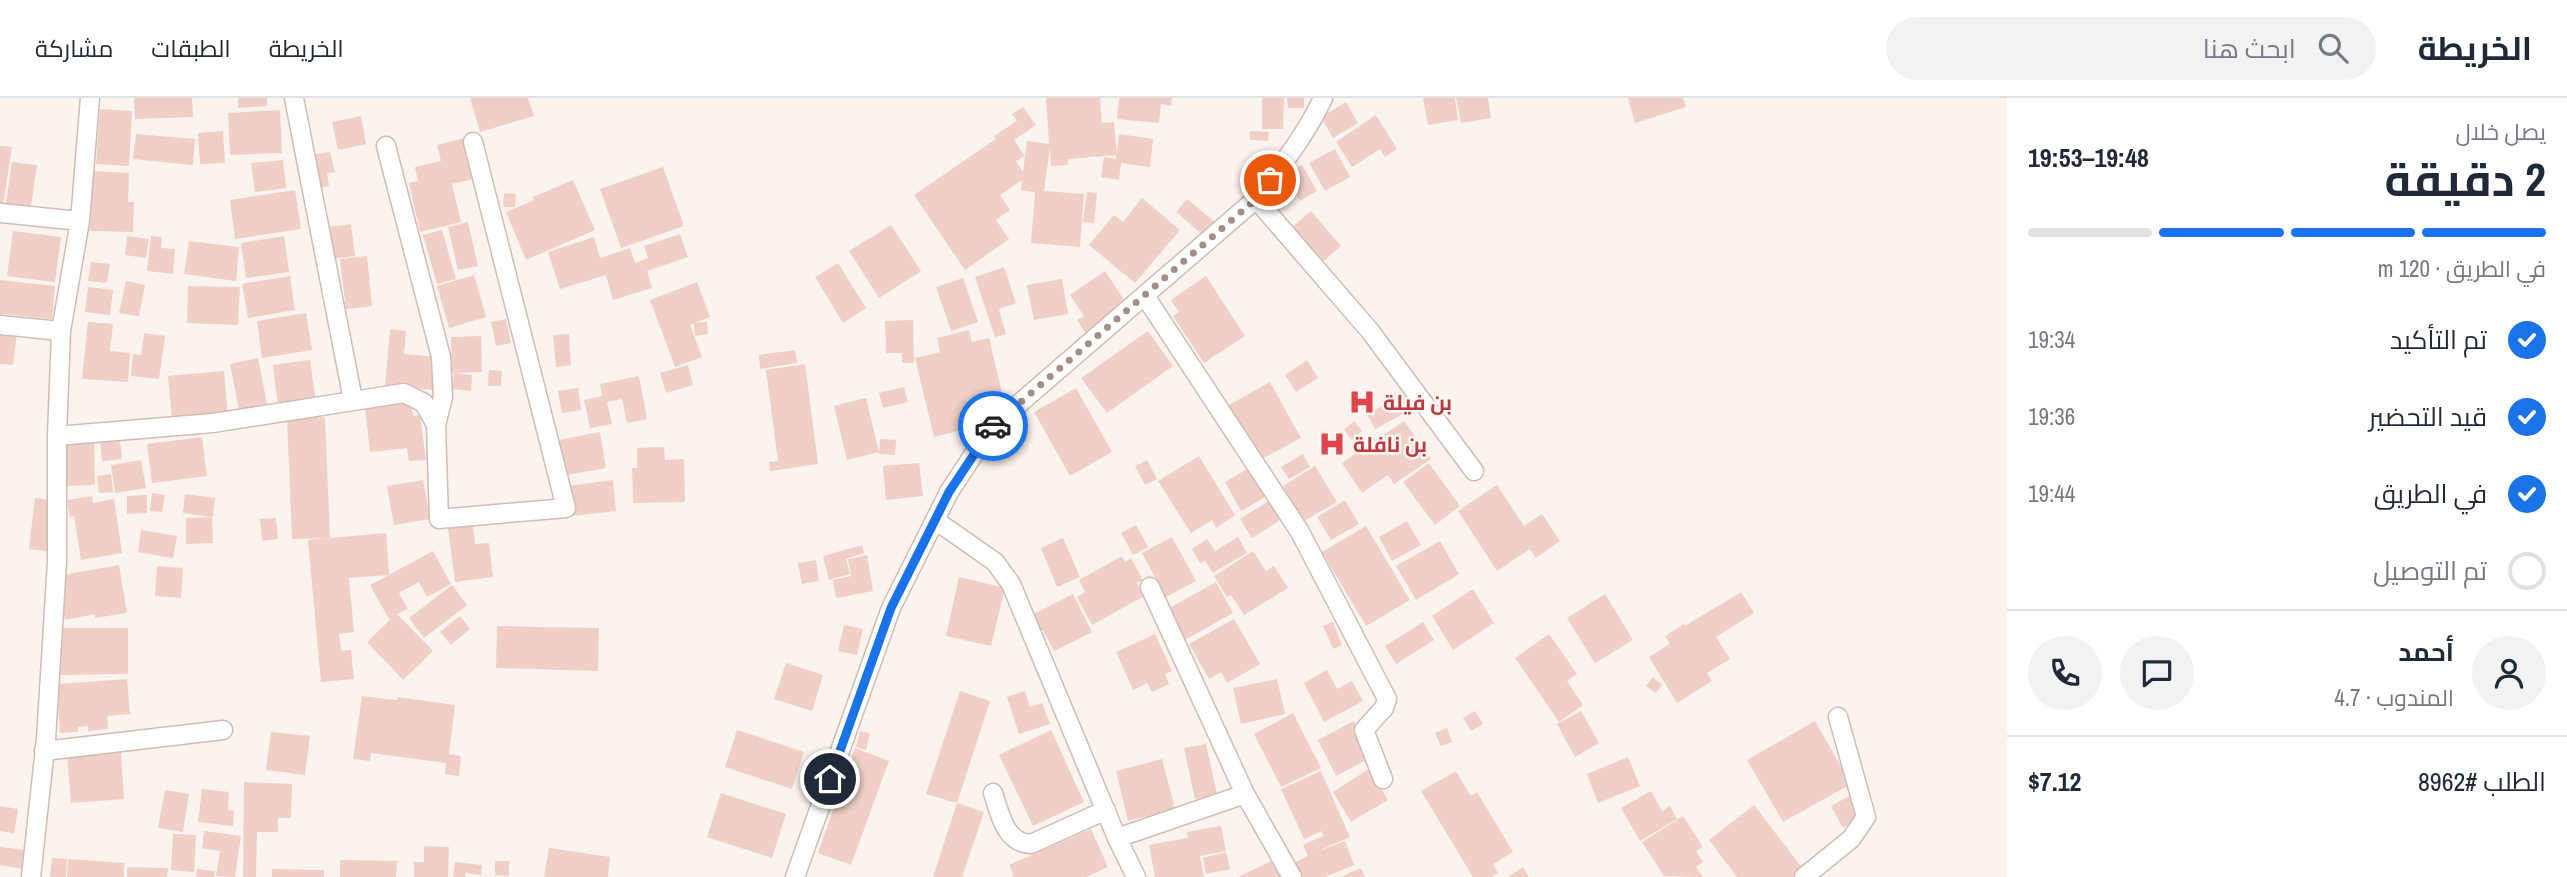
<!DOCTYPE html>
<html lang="ar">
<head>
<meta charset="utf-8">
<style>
  body { margin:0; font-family:"Archivo Narrow",Cairo,sans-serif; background:#f2f2f3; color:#1f2937; direction:rtl; height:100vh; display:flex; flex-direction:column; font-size:26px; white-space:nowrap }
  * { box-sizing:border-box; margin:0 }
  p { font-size:23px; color:#747a83 }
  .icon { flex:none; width:38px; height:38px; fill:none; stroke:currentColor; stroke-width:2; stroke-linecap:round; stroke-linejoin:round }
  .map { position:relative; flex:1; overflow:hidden; direction:ltr }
  .panel { display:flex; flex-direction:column; background:#fff; width:560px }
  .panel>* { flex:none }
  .pin { position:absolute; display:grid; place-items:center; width:60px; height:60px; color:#fff; margin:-30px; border:4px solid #fff; border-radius:50%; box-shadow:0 2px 7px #0007 }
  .courier { position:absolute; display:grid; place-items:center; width:70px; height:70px; margin:-35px; border:5px solid #1a73e8; border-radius:50%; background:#fff; color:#222; box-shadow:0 2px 9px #0007 }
  .headline em { font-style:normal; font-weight:700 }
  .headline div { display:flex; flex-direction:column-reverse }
  .headline { display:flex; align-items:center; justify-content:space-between; height:119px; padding:0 21px }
  h1 { font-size:46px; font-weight:700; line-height:52px }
  .bar { display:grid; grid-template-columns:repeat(4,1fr); gap:10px 7px; align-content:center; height:84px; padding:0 21px }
  .bar i { height:9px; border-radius:5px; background:#e0e1e3 }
  .bar .on { background:#1a73e8 }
  .bar p { grid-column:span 4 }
  .line { display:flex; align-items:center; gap:18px; padding:0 21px; border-top:2px solid #e0e1e3 }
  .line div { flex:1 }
  .round { display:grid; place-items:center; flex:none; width:74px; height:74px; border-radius:37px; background:#f2f2f3 }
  ol { padding:0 21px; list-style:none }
  li { display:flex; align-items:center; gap:21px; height:77px }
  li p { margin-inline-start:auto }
  li .icon { padding:7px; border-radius:50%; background:#1a73e8; color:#fff; stroke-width:4 }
  li:last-child { color:#747a83 }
  li i { width:38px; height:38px; border:4px solid #e0e1e3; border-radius:50% }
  header { display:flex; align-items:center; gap:42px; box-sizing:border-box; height:98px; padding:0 35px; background:#fff; border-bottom:2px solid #e0e1e3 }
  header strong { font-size:33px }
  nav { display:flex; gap:38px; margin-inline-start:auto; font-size:24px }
  .search { width:490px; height:63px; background:#f2f2f3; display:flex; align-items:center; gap:18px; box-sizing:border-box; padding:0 24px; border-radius:38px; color:#747a83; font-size:26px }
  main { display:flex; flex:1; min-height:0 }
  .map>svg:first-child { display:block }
</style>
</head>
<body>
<header>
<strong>الخريطة</strong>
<div class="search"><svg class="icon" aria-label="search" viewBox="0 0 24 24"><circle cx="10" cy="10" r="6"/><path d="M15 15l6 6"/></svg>ابحث هنا</div>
<nav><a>الخريطة</a><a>الطبقات</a><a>مشاركة</a></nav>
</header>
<main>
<section class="panel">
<div class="headline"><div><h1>2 دقيقة</h1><p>يصل خلال</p></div><em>19:48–19:53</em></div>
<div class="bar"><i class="on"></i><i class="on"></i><i class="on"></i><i></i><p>في الطريق · 120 m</p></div>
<ol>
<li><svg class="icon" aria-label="check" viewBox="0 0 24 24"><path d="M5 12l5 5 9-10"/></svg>تم التأكيد<p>19:34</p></li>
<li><svg class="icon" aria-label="check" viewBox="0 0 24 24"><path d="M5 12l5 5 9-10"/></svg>قيد التحضير<p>19:36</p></li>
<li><svg class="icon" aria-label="check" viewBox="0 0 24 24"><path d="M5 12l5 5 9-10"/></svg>في الطريق<p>19:44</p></li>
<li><i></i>تم التوصيل</li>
</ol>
<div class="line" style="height:126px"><a class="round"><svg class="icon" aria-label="person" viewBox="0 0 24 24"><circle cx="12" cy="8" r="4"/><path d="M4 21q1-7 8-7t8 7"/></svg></a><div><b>أحمد</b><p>المندوب · 4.7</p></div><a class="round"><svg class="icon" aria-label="chat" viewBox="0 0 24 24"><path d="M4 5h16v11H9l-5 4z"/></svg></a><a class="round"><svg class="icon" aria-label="phone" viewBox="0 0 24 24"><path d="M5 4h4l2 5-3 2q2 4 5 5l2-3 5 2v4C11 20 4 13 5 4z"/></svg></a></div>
<div class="line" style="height:91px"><div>الطلب #8962</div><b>$7.12</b></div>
</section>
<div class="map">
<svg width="2007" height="779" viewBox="0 0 2007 779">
  <rect width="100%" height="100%" fill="#fbf3ed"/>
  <path fill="#efcfc7" d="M134 0H192L193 19 135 21Z
    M238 0H267V8L238 10Z
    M470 0H528L534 18 480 34Z
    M1046 0H1100L1102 25 1114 24 1117 56 1119 36 1153 41 1150 69 1121 65 1119 82 1101 79 1104 59 1116 61V57L1068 61V67L1051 68 1050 49 1044 93 1084 96 1080 149 1031 145 1035 94 1021 92 1022 82 1000 97 1010 112 996 122 1009 141 965 172 914 97 996 41 994 38 1017 23 1012 16 1023 9 1036 27 1014 42 1025 58 1016 63 1023 74 1027 43 1049 46Z
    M1119 0H1172L1171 8 1161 6 1159 25 1117 21Z
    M1262 0H1284L1283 31H1262Z
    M1287 0H1304V10H1288Z
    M1423 0H1455L1458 22 1428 27Z
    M1456 0H1488L1491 20 1461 25Z
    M1628 0H1683L1686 9 1635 25Z
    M1346 4 1358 25 1333 40 1321 19Z
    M100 11 132 13 129 68 96 66Z
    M280 12 282 55 230 57 228 15Z
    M1376 17 1397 51 1385 59 1380 51 1352 69 1336 44Z
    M361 18 366 46 338 52 332 24Z
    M223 33 225 65 200 66 198 35Z
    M1250 33 1269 34 1268 43 1250 42Z
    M136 36 195 41 193 67 133 61Z
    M464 40 474 81 452 86 461 124 420 134 409 85 418 83 415 69 441 63 437 47Z
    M0 48 12 49 2 114H0Z
    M1335 51 1350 79 1325 93 1309 65Z
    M330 54 335 74 327 75 329 88 318 90 312 57Z
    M283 62 286 90 255 94 251 65Z
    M12 64 37 67 30 115 5 111Z
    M1302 67 1317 93 1300 103 1284 77Z
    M663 69 684 128 621 150 600 91Z
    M93 73 129 75 128 104H134L133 134 90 133Z
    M573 82 595 132 526 162 506 114 534 102 533 99Z
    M295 92 301 131 235 141 230 102Z
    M1087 94 1097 95 1094 125 1083 124Z
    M504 95 516 96 515 109H503Z
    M1142 100 1180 132 1135 185 1089 147 1114 117 1123 124Z
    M1187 101 1215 124 1204 138 1176 114Z
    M1311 113 1341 148 1319 167 1289 132Z
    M468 124 478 168 458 172 448 129Z
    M351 126 355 158 332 161 328 129Z
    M891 127 921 173 879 200 849 153Z
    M442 132 456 181 437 186 423 137Z
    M13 133 61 139 55 184 7 178Z
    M680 136 688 159 647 173 652 190 613 202 606 177 560 191 548 154 594 139 600 160 630 150 635 165 648 160 644 148Z
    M127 138 149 141 146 160 125 157Z
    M151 138 162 139 161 150 175 151 173 176 147 173Z
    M284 138 289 174 246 180 241 145Z
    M189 143 239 149 236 183 184 176Z
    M367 158 372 208 346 211 340 161Z
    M91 164 110 166 107 185 88 183Z
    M838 165 866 210 843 225 815 179Z
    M1004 169 1016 205 999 211 1006 236 995 239 975 179Z
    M1105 173 1128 208 1086 236 1077 222 1084 218 1070 197Z
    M474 177 486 219 449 230 437 188Z
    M290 178 295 212 248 220 242 186Z
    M1206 178 1245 238 1204 265 1173 218 1179 214 1171 202Z
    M963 180 978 224 951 233 936 189Z
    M1062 181 1068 216 1034 222 1027 187Z
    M0 182 55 188 52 221 0 216Z
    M126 183 145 187 139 218 119 215Z
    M697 184 710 219 690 227 702 259 675 269 650 202Z
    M188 188 240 189 238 227 187 225Z
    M88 189 113 192 110 217 85 214Z
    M306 215 312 252 262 260 257 223Z
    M506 221 511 245 496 248 491 224Z
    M913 222 914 265H902V255H886L885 223Z
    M88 224 113 226 110 253 130 255 128 284 82 281Z
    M707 224 708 236 695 238 694 225Z
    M390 231 406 233 404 256 436 259 433 292 385 288Z
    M969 232 972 244 989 240 1003 299 966 331 934 339 915 260 940 254 937 240Z
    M0 233 17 235 13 267 0 266Z
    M1148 233 1173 268 1107 315 1081 280Z
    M144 235 165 238 159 281 131 278 133 256 141 257Z
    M569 236 571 267 556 269 553 237Z
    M481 238 482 274 452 275 451 239Z
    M795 252 797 265 760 271 759 257Z
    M258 260 267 306 239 312 230 266Z
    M310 262 316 304 278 308 273 267Z
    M1307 262 1318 280 1296 294 1285 277Z
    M805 266 818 366 770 373 769 364 778 363 766 272Z
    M688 267 693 287 666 295 660 275Z
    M489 272 502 273 501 288H488Z
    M224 273 228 318 172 323 168 278Z
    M454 275 472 277 471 293 452 291Z
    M639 278 647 321 627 325 622 301 607 304 612 326 590 330 584 302 602 298 600 286Z
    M1270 284 1301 340 1260 362 1229 307Z
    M904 289 908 304 883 310 879 295Z
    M578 290 581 312 562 315 558 293Z
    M1076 290 1112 354 1070 378 1034 314Z
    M1408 294 1416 309 1375 331 1367 316Z
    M866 300 879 354 847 362 834 308Z
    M411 304 413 318 420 317 426 362 409 363 407 350 370 354 365 310Z
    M325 319 330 440 386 435 389 477 433 453 451 486 427 499 419 484 399 495 408 511 397 516 433 553 403 582 367 544 393 519 389 521 370 487 389 477 349 480 354 534 339 536 341 553 351 552 354 581 321 584 308 442 326 440 292 441 287 320Z
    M1354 323 1362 333 1352 342 1344 332Z
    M1404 323 1431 361 1394 386 1388 377 1362 395 1342 365Z
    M600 334 606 370 561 378 554 343Z
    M202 339 207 378 152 385 147 346Z
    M880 341 896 342 895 357 879 356Z
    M94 342 95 387 64 388 63 343Z
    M120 342 122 361 102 363 100 344Z
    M664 349 665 362 684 361 685 404 633 405 632 370H637V350Z
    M1303 356 1310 369 1289 381 1281 369Z
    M1199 358 1235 417 1216 430 1212 422 1191 435 1158 383Z
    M141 362 146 390 115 395 111 367Z
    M1147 362 1157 381 1145 387 1135 368Z
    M919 365 923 398 886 402 883 368Z
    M1429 365 1460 408 1435 427 1403 384Z
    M1315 368 1337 404 1304 423 1283 388Z
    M1249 370 1265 399 1241 413 1225 384Z
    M111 376 113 394 99 395 97 378Z
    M423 382 430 421 394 427 387 388Z
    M613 382 616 413 572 418 568 388Z
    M1497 387 1524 428 1542 416 1560 443 1536 460 1530 451 1497 473 1458 413Z
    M152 395 165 397 162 414 150 413Z
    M185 396 215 400 213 419 183 415Z
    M147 397V415L127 416V398Z
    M92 398 93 405 114 401 122 455 81 462 74 418 70 419 67 402Z
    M35 400 52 402 47 453 29 451Z
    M1270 402 1282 421 1252 440 1240 421Z
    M1345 402 1359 426 1331 442 1317 419Z
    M212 419 213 445 186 446V420Z
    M276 420 278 441 262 443 260 421Z
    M1407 423 1421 447 1392 463 1379 439Z
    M473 427 475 446 489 445 493 479 455 484 448 430Z
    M1136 427 1148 449 1133 457 1121 435Z
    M1366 428 1410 502 1366 528 1322 454Z
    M141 432 177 438 173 460 138 454Z
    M1172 439 1196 483 1166 499 1142 455Z
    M1238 439 1247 455 1213 475 1205 463 1200 465 1192 451 1207 441 1215 453Z
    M1063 440 1080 479 1057 489 1041 450Z
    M1440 443 1459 476 1416 502 1396 468Z
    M862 447 864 455 842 462 846 461 850 476 829 482 823 458Z
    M1253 453 1266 473 1274 468 1288 490 1244 517 1231 497 1227 499 1214 478Z
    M867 457 873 493 836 500 833 482 851 478 848 461Z
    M1122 458 1125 464 1131 460 1143 482 1137 485 1144 498 1092 527 1077 499 1085 494 1079 482Z
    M816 462 819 483 802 486 798 465Z
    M119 467 127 515 95 520V516L65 522 57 478Z
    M157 468 183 470 181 500 155 498Z
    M959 479 1005 490 991 548 946 538Z
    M1216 484 1233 515 1181 544 1164 513Z
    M452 487 467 507 424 540 409 520Z
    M1473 491 1494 525 1453 552 1432 518Z
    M1741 494 1754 515 1716 539 1730 561 1707 575 1712 583 1677 605 1649 559 1670 546 1665 538 1684 526 1685 528Z
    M1073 496 1092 534 1054 553 1043 532 1036 536 1028 519Z
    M1605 496 1633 542 1595 565 1567 520Z
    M460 518 470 531 451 547 440 534Z
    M1234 521 1260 566 1227 585 1221 574 1209 581 1189 546Z
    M1333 524 1342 547 1333 551 1323 528Z
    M1423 524 1434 542 1396 566 1385 548Z
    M844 527 863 531 857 557 838 553Z
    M497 528 599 530 598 573 496 570Z
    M60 530H128V576L60 577Z
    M1155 536 1172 573 1165 576 1169 586 1152 594 1147 585 1133 592 1116 554Z
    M1549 536 1577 576 1567 583 1583 607 1559 624 1515 560Z
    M786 565 823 577 812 613 774 601Z
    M1327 572 1337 591 1352 583 1363 603 1324 624 1304 585Z
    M1653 579 1662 587 1656 595 1646 588Z
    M127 581 130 616 107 618 108 631 88 633V628L78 629V634L60 635 57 586Z
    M1277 581 1285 616 1241 626 1233 590Z
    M960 593 990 603 957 705 926 696Z
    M1025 593 1030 609 1042 605 1050 626 1019 636 1007 599Z
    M362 598 397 602 398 599 455 607 449 656 461 658 459 678 445 676 446 665 371 655 370 663 353 661Z
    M1475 613 1483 626 1471 633 1463 620Z
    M1581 613 1599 645 1575 659 1557 626Z
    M1293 615 1321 670 1281 689 1254 636Z
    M1354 623 1372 659 1336 678 1318 642Z
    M1815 623 1851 686 1783 724 1747 662Z
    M1447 630 1452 644 1441 648 1435 635Z
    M737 632 804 654 792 691 725 669Z
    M1051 632 1084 704 1033 728 999 657Z
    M860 633 870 635 866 652 856 649Z
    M271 634 310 638 305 677 266 672Z
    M1206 646 1217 696 1195 701 1184 650Z
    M855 650 889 663 851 767 818 755Z
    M121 652 124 701 71 705 67 657Z
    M1628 659 1640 688 1598 705 1587 676Z
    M1162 661 1175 711 1128 723 1116 673Z
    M1369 671 1388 702 1351 724 1333 694Z
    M1321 673 1350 739 1312 756 1345 743 1354 767 1325 779H1302L1295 764 1308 758 1303 747 1323 738 1322 733 1304 741 1281 691Z
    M1456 673 1471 698 1477 694 1513 754 1493 766 1498 775 1491 779H1473L1421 693Z
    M244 684 292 686 291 720H278V734H257L256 779H243Z
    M202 691 229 694 228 712 234 713 233 728 198 724Z
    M165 692 189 696 183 734 158 730Z
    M1651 693 1662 713 1670 708 1677 721 1640 743 1621 710Z
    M721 695 786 716 772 760 707 739Z
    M1853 696 1865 718 1843 730 1831 708Z
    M957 705 984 714 962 779H933Z
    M1754 707 1803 771 1793 779H1737L1709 742Z
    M0 708 18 711 14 735 0 733Z
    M1683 718 1703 749 1696 753 1703 764 1696 769 1703 779 1664 778 1642 744Z
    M1221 728 1226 753 1200 758 1204 779H1155L1149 747 1188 740 1187 734Z
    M1091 731 1108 769 1086 779H1014L1009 767Z
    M204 733 241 738 235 779 216 778 220 753 202 750Z
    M173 736 196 737 194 774 171 772Z
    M424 748 449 749 448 779H414V764H424Z
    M0 749 25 752 23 771 0 767Z
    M549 750 610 759 608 779H544Z
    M1226 754 1230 771 1206 776 1203 760Z
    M52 760 67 761 66 779H50Z
    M1278 760 1287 779H1238Z
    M68 761 124 765V779H67Z
    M340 762 397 763 396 779H340Z
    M495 763H509V778L495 777Z
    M455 764 482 767 481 777 466 775 465 779H453Z
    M127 769 168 770 167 779H127Z
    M1523 769 1529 779H1508Z
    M1361 770 1365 779H1340Z
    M197 771 215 773 214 779H196Z
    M272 771 324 772V779H272Z"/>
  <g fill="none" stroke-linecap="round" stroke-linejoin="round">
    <g stroke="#d0bcb5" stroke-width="21">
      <path id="minor" d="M294 0 353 302
        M386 48 441 259 443 299 436 327
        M1256 101 1370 233 1474 373
        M0 115 80 123
        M1145 198 1300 434 1387 601 1384 610 1364 632 1383 681
        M0 227 61 233
        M57 338 213 325 404 295 424 305 436 327 439 421 566 410 473 44
        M935 422 995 464 1011 486 1117 740 1245 696
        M1150 489 1245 696 1292 779
        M44 653 223 632
        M993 695C1000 716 1005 745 1031 746L1106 712
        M1117 740 1136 779
        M31 779 46 641 57 464V338L61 233 80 123 90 0
        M795 779 891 510 949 394 991 330 1256 101C1280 69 1306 37 1323 0
        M1804 779 1851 741 1866 719 1838 619"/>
    </g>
    <use href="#minor" stroke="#fff" stroke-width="18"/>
  </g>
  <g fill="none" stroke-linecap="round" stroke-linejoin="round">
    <path stroke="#a58e88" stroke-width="7" stroke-dasharray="0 12.6" d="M993 328 1256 101 1270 82"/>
    <path stroke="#1a73e8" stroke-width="9" d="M830 681 891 510 949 394 993 328"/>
  </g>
  <defs>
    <g id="hospital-bare" transform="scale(2.1)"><path d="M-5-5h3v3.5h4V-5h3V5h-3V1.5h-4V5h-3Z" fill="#e0444e" stroke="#fef8f3" stroke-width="2.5" paint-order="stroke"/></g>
  </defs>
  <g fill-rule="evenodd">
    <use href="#hospital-bare" x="1362" y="304"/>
    <use href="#hospital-bare" x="1332" y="346"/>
  </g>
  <g text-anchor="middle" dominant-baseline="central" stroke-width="5" stroke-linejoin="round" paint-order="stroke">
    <g font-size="21" font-weight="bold" fill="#be3a42" stroke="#fef8f3" text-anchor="start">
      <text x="1383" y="304">بن فيلة</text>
      <text x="1353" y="346">بن نافلة</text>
    </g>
  </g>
</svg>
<div class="pin" style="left:1270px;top:82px;background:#ea580c"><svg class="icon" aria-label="bag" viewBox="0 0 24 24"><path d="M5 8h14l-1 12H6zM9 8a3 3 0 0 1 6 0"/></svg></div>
<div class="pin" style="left:830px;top:681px;background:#1f2937"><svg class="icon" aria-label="home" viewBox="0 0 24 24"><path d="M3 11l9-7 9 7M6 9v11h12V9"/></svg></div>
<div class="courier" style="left:993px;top:328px"><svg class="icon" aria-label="car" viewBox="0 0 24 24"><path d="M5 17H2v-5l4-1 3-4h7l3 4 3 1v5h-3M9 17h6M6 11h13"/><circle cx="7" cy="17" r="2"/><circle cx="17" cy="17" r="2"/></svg></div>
</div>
</main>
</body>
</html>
